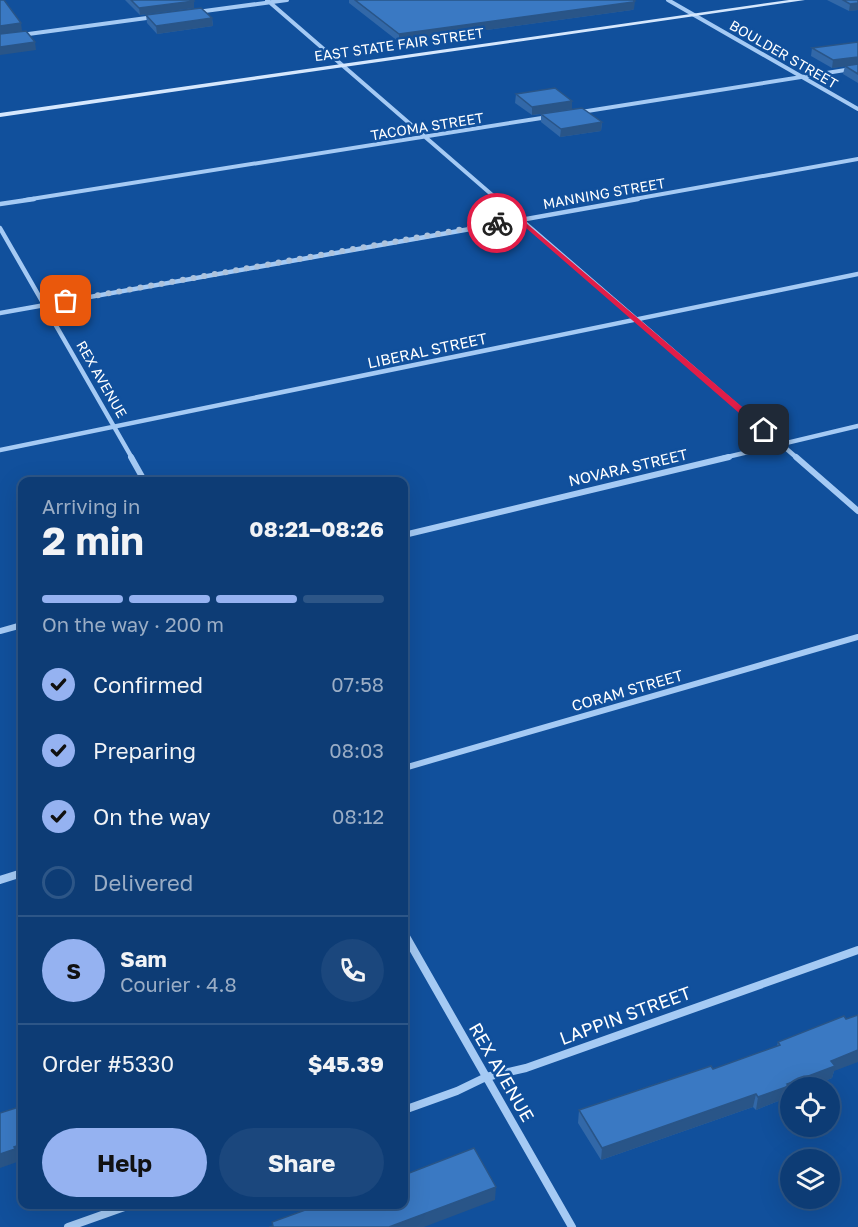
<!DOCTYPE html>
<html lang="en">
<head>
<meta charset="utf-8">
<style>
  body { margin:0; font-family:"Golos Text",sans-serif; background:#1b477d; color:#f1f3f6; height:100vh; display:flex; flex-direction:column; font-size:22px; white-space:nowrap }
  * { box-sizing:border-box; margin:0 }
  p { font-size:20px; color:#9aadc5 }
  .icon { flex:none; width:33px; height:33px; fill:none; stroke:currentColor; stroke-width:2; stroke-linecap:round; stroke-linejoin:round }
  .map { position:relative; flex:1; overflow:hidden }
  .details { position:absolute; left:18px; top:477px; width:390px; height:732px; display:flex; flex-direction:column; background:#0d3c75; border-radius:12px; box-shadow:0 6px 24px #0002,0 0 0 2px #2d5687 }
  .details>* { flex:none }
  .fabs { position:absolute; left:780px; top:1077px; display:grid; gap:12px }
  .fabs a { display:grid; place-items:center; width:60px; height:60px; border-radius:50%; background:#0d3c75; box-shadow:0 6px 24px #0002,0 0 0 2px #2d5687; font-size:30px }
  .pin { position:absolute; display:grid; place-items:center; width:51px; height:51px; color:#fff; margin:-26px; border-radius:12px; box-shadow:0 3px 9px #0006 }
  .courier { position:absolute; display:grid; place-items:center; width:60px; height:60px; margin:-30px; border:4px solid #e11d48; border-radius:50%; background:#fff; color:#222; box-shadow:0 2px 8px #0007 }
  .head em { font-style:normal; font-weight:700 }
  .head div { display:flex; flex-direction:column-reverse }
  .head { display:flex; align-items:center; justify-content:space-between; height:102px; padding:0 24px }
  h1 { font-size:39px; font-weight:700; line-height:45px }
  .bar { display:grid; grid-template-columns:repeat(4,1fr); gap:9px 6px; align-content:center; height:72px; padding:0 24px }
  .bar i { height:8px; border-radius:4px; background:#2d5687 }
  .bar .active { background:#95b2f1 }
  .bar p { grid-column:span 4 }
  .line { display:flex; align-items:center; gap:15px; padding:0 24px; border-top:2px solid #2d5687 }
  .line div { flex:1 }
  .round { display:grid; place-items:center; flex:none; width:63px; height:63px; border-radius:32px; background:#1b477d }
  ol { padding:0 24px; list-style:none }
  li { display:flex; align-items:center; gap:18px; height:66px }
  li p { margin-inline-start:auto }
  li .icon { padding:6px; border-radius:50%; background:#95b2f1; color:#111; stroke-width:4 }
  li:last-child { color:#9aadc5 }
  li i { width:33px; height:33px; border:3px solid #2d5687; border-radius:50% }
  .action { display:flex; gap:12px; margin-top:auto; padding:12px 24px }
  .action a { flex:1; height:69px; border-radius:36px; background:#95b2f1; color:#111; font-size:24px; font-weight:700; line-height:69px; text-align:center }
  .action a+a { background:#1b477d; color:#f1f3f6 }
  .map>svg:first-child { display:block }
</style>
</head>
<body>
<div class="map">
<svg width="858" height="1227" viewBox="0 0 858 1227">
  <rect width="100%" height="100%" fill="#11509c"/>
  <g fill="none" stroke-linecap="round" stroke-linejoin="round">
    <path stroke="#a5caf4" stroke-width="4" d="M267 0 498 200
      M668 0 858 109
      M197 12 287 0
      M21 35 154 17
      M581 112 858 68
      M25 200 548 117
      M629 200 858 159"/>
    <path stroke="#a5caf4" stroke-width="4.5" d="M497 199 797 458
      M0 204 34 199
      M0 228 132 458
      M0 313 638 199
      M0 450 858 274
      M723 458 858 426"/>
    <path stroke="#a5caf4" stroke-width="6" d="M131 457 145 482
      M796 457 858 511
      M404 535 729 457
      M0 631 22 625
      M404 768 858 637"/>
    <path stroke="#a5caf4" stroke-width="8" d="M0 880 22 873
      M404 933 572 1227
      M404 1110 457 1091 486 1077 526 1068 858 950
      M68 1227 133 1204"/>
    <path fill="#d5e7fd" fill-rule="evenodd" d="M789 0H805L0 117V113Z"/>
  </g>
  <path fill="#3268a8" d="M125 0H193L194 8 140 15Z
    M349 0H633L634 9 632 10 399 42 349 3Z
    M827 0H858V10L849 11Z
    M146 15 212 18 213 26 157 34 147 23Z
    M858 42V83L843 74 845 66 832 68 811 56 812 48Z
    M516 94 572 109 602 122 601 131 560 137 541 122V114L532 115 515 103Z
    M778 1042 834 1071 832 1078 787 1096 786 1098 756 1110 753 1107 601 1160 578 1123 579 1110 713 1069 777 1046Z"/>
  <path fill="#295588" d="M194 1V8L140 15 139 8Z
    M635 1 634 9 632 10 399 42V34Z
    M858 3V10L849 11 850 4Z
    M212 18 213 26 157 34 156 26Z
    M21 23 22 31 0 34V26Z
    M35 42 36 50 0 55V47Z
    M858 57V65L832 68 833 60Z
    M572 101V109L532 115V107Z
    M602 122 601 131 560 137 561 129Z
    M409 1020V1033L404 1035V1022Z
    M858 1050V1062L834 1071 832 1078 808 1088H790V1094L787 1096 786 1098 756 1110 758 1097 787 1084 831 1061Z
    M756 1094 753 1107 601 1160 602 1148Z
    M22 1144V1158L17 1160V1162L0 1168V1154Z
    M496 1187 495 1200 424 1227H389Z"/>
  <path fill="#3a79c3" stroke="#295588" stroke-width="1.5" d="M0 0H4L21 23 0 26Z
    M131 0H193L194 1 139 8Z
    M355 0H633L635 1 633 2 399 34Z
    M843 0H858V3L850 4Z
    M201 8 212 18 156 26 146 15Z
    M26 31 35 42 0 47V34Z
    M858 42V57L833 60 812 48Z
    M858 64V74L845 66Z
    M555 88 572 101 532 107 516 94Z
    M582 108 602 122 561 129 541 114Z
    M404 1010 409 1020 404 1022Z
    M858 1015V1050L831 1061 835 1066 787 1084 789 1086 758 1097 756 1094 602 1148 579 1110 711 1066 713 1069 780 1045 778 1042 844 1016 846 1019Z
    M22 1106V1144L14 1147 15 1149 0 1154V1113Z
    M474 1148 496 1187 389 1227H269L273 1226 272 1222 308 1209 309 1210 325 1204H404V1175Z"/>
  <path fill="#e11d48" d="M519 217 767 428V432H761L518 221 497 225 494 223Z"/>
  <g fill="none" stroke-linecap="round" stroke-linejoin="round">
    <path stroke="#acc2dc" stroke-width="6" stroke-dasharray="0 10.8" d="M66 301 497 223"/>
  </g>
  <g text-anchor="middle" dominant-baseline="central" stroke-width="5" stroke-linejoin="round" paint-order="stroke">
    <g font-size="14" fill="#fff" stroke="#11509c">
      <text transform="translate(399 44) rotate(-8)">EAST STATE FAIR STREET</text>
      <text transform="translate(784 54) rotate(30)">BOULDER STREET</text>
      <text transform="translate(427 126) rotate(-9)">TACOMA STREET</text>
      <text transform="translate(604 193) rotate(-10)">MANNING STREET</text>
      <text transform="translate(102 379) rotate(60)">REX AVENUE</text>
    </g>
    <g font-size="15" fill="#fff" stroke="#11509c">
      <text transform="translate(427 350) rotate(-12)">LIBERAL STREET</text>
      <text transform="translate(628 467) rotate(-13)">NOVARA STREET</text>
      <text transform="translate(627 690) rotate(-16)">CORAM STREET</text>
    </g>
    <g font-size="18" fill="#fff" stroke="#11509c">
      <text transform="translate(625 1015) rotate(-20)">LAPPIN STREET</text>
      <text transform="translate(502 1072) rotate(60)">REX AVENUE</text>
    </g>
  </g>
</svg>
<div class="fabs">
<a><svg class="icon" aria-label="locate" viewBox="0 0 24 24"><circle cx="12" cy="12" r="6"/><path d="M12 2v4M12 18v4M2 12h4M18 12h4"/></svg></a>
<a><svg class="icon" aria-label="layers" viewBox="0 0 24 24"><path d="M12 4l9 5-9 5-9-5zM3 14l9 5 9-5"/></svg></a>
</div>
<div class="pin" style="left:66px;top:301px;background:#ea580c"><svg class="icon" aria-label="bag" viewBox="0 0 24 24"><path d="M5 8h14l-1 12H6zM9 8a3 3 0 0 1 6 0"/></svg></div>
<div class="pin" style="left:764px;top:430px;background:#1f2937"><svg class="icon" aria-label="home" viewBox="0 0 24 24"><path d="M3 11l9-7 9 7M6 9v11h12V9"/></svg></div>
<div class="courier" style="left:497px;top:223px"><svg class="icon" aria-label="bike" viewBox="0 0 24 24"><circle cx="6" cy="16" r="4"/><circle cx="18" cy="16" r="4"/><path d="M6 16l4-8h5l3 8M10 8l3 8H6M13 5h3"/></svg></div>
<section class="details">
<div class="head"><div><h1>2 min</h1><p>Arriving in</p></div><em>08:21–08:26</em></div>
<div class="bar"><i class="active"></i><i class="active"></i><i class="active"></i><i></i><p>On the way · 200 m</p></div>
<ol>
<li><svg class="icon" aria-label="check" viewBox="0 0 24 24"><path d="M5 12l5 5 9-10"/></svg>Confirmed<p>07:58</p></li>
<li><svg class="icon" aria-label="check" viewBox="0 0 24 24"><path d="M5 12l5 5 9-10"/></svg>Preparing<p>08:03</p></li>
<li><svg class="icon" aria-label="check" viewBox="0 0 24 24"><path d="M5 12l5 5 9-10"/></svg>On the way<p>08:12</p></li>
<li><i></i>Delivered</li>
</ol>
<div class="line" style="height:108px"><b class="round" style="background:#95b2f1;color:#111">S</b><div><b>Sam</b><p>Courier · 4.8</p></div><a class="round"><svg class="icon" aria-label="phone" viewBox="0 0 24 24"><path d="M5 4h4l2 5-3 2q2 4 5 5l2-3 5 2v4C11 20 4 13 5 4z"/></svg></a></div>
<div class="line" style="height:78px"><div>Order #5330</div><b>$45.39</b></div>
<div class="action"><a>Help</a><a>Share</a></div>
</section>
</div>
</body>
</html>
